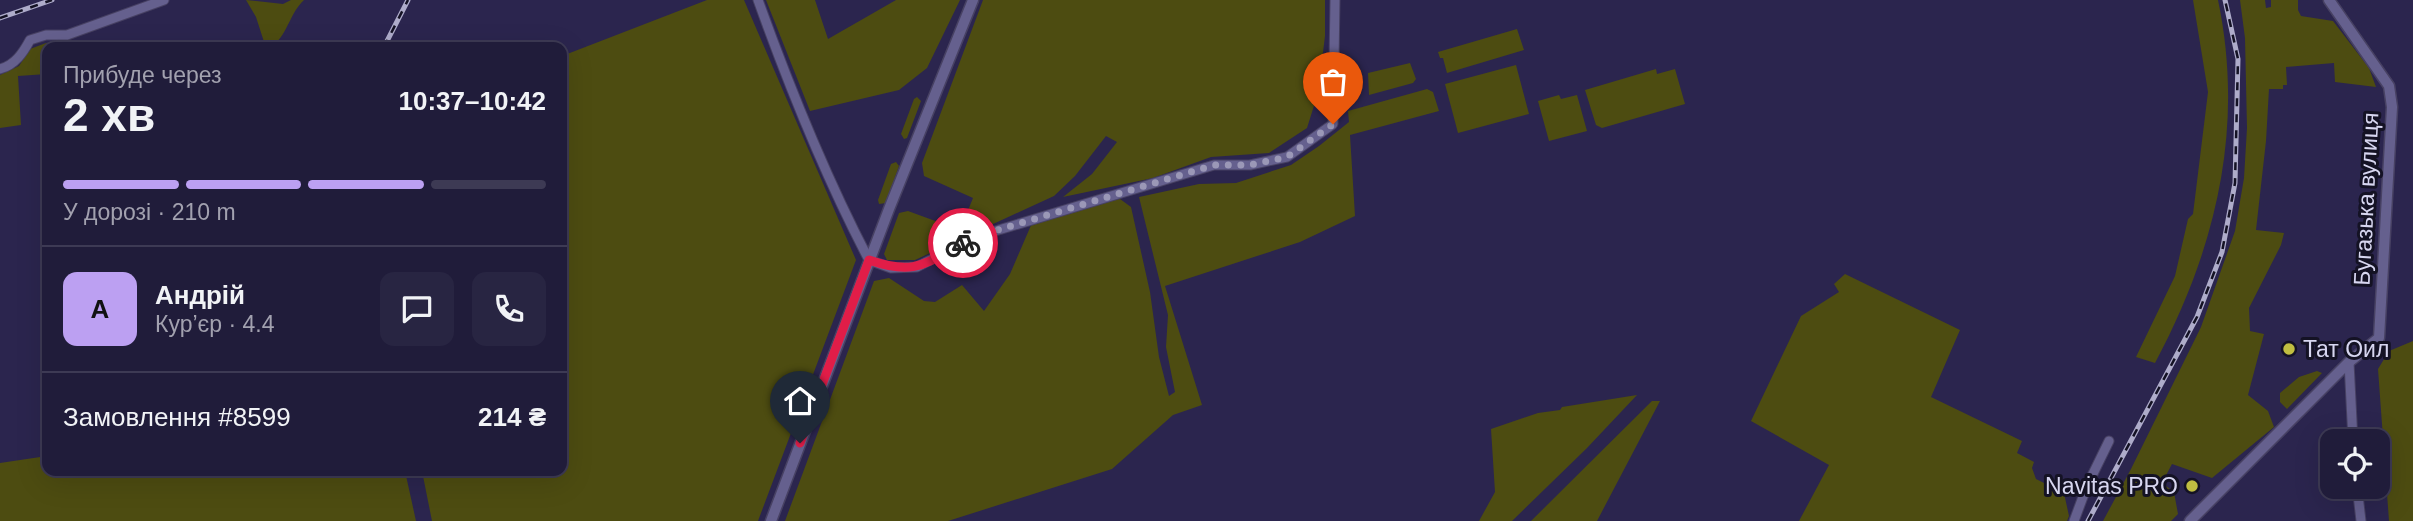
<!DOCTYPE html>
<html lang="uk">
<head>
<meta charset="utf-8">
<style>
  body { margin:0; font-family:Arial,sans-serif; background:#282542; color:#f1f3f6; height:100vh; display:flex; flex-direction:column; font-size:26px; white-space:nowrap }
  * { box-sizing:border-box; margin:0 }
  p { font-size:23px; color:#a2a1af }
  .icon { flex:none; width:38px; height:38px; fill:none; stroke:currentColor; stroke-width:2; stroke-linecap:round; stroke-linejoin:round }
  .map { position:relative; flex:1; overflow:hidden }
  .details { position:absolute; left:42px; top:42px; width:525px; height:434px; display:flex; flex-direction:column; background:#201c3a; border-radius:14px; box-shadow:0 7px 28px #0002,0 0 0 2px #3d3a54 }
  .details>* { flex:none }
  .tools { position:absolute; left:2320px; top:429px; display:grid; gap:14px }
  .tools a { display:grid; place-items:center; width:70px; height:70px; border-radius:14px; background:#201c3a; box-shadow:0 7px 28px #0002,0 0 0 2px #3d3a54; font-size:35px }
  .pin { position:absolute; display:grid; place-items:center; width:60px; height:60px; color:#fff; margin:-72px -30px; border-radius:50% 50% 50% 0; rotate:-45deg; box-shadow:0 0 7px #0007 }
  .pin .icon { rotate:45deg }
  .courier { position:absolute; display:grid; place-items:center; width:70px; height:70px; margin:-35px; border:5px solid #e11d48; border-radius:50%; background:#fff; color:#222; box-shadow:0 2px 9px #0007 }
  .headline em { font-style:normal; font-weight:800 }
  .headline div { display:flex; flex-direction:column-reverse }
  .headline { display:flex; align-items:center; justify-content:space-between; height:119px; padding:0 21px }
  h1 { font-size:46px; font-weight:800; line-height:52px }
  .bar { display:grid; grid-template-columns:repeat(4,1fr); gap:10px 7px; align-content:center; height:84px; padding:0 21px }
  .bar i { height:9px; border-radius:5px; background:#3d3a54 }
  .bar .on { background:#bca0f2 }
  .bar p { grid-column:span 4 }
  .line { display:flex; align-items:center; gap:18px; padding:0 21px; border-top:2px solid #3d3a54 }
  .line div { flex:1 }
  .round { display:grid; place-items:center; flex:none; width:74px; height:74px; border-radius:14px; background:#282542 }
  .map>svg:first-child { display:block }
</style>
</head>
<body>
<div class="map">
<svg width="2413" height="521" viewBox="0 0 2413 521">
  <rect width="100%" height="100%" fill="#2b254e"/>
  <path fill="#4d4c11" d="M246 0 283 4 291 0H304C290 13 288 33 273 46L265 45 256 17Z
    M707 0H744L856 260 758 521H432L422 471H562V56Z
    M766 0H815L828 39 896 0H960L927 68 899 90 810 111Z
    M983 0H1325V36L1318 93 1307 128 1269 153 1211 157 1153 178 1063 197 1092 174 1117 142 1106 136 1075 176 1054 196 915 260H887L884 254 899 213 908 211 960 230 973 198 924 176 922 163Z
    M2193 0H2218C2245 128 2216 249 2155 363L2136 357 2175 276 2188 219 2193 214 2208 92Z
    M2240 0H2265L2266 8 2271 7V0H2298V10L2301 16 2333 21 2369 68 2376 87 2335 82 2334 63 2286 67 2287 85H2283V89H2269L2266 141 2256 230 2284 233 2281 245 2249 308 2250 331 2264 334 2248 395 2268 411 2274 427 2212 478 2172 464 2162 483 2174 492 2178 514 2171 521H2103L2131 469 2201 327 2235 231 2244 178 2247 128 2245 38Z
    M1517 29 1524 50 1447 73 1443 58H1440L1438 52Z
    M71 41 72 47H47V74L18 76 21 125 0 128V75L19 66 30 49 46 43Z
    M1410 63 1416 79 1413 83 1369 95 1368 73Z
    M1516 65 1529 114 1458 133 1445 84Z
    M1656 69 1657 74 1675 69 1685 104 1602 128 1596 125 1585 90Z
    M1427 89 1433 92 1439 111 1350 135 1355 216 1300 242 1165 286 1202 405 1173 415 1112 469 948 521H785L874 281 889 278 924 301 935 302 962 285 984 311 1010 274 1035 216 1120 199 1131 207 1150 292 1159 357 1169 396 1175 392 1166 347 1168 315 1139 197 1199 184 1236 183 1291 165 1319 146 1349 122 1348 111Z
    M1559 95 1561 99 1577 95 1587 131 1549 141 1538 101Z
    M917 97 921 101 907 138 904 139 901 134 914 99Z
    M896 162 899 166 886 203 879 204 878 200 891 164Z
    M1845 274 1960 330 1931 397 2022 441 2017 453 2034 462 2032 468 2036 479 2064 493 2069 516 2067 521H1799L1829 465 1751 421 1801 316 1839 292 1834 284Z
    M2413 341V521H2389L2378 369 2389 351Z
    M2317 371 2322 373 2287 409 2280 402V393L2299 377Z
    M1637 395 1587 448 1512 521H1479L1495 492 1491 429 1538 413 1560 410 1562 407Z
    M1652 401H1660L1597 521H1531Z
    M47 456V471H405L416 521H0V463Z"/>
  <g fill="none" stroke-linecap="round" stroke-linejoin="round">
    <g stroke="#474163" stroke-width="11">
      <path id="minor" d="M758 0C790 89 825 176 869 260L891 268 917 267 972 238 1214 165H1250L1287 157 1333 124 1335 0
        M0 69C15 65 23 53 30 40L46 35H67L164 0
        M2349 362 2353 441
        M2357 486 2361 521
        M2074 521 2087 486 2109 441"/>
    </g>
    <g stroke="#474163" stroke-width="13">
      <path id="tertiary" d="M771 521 889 209 973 0
        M2190 521 2349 362 2379 338 2392 107 2389 86 2329 0"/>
    </g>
    <use href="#minor" stroke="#65608e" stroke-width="9"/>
    <use href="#tertiary" stroke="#65608e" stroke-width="10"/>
    <g stroke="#aeacca" stroke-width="5">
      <path id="rail" d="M0 18 52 0
        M384 47 408 0
        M2088 521 2197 317 2222 252 2235 183 2238 59 2225 0"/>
    </g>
    <use href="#rail" stroke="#141224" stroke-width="2.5" stroke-dasharray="8" stroke-linecap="butt"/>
  </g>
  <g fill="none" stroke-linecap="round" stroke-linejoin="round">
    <path stroke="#9b98b7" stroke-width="7" stroke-dasharray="0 12.6" d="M963 243 991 232 1214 165H1250L1287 157 1333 124"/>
    <path stroke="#e11d48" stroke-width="9" d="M800 443 869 260C915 276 924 264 963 243"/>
  </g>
  <g fill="#c0be41" stroke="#141224" stroke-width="2.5">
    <circle cx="2289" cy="349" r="7"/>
    <circle cx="2192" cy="486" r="7"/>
  </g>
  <g text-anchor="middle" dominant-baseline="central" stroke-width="6" stroke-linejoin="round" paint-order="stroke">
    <g font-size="23" fill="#d7d6f0" stroke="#141224">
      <text transform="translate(2366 199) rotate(-87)">Бугазька вулиця</text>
    </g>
    <g font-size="23" fill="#d7d6f0" stroke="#141224" text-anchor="start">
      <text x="2303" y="349">Тат Оил</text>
      <text x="2178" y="486" text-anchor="end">Navitas PRO</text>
    </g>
  </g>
</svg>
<div class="tools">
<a><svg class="icon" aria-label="locate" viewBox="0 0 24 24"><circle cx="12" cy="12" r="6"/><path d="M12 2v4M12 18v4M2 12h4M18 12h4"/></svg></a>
</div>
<div class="pin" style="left:1333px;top:124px;background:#ea580c"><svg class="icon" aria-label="bag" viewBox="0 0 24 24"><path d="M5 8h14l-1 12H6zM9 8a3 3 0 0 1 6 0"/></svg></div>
<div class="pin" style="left:800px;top:443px;background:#1f2937"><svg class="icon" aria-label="home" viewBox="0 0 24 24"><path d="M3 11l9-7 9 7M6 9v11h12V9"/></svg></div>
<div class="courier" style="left:963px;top:243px"><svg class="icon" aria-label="bike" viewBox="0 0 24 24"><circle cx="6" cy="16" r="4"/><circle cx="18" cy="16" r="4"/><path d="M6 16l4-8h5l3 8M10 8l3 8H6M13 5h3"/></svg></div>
<section class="details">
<div class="headline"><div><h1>2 хв</h1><p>Прибуде через</p></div><em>10:37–10:42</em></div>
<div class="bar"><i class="on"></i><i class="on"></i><i class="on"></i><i></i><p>У дорозі · 210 m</p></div>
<div class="line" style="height:126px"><b class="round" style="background:#bca0f2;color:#111">А</b><div><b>Андрій</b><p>Кур’єр · 4.4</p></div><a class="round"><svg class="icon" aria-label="chat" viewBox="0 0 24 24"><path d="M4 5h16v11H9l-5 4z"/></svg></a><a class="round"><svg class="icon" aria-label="phone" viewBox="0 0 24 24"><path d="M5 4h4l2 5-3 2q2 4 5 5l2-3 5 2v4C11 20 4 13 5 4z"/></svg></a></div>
<div class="line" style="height:91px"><div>Замовлення #8599</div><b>214 ₴</b></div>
</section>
</div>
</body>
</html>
